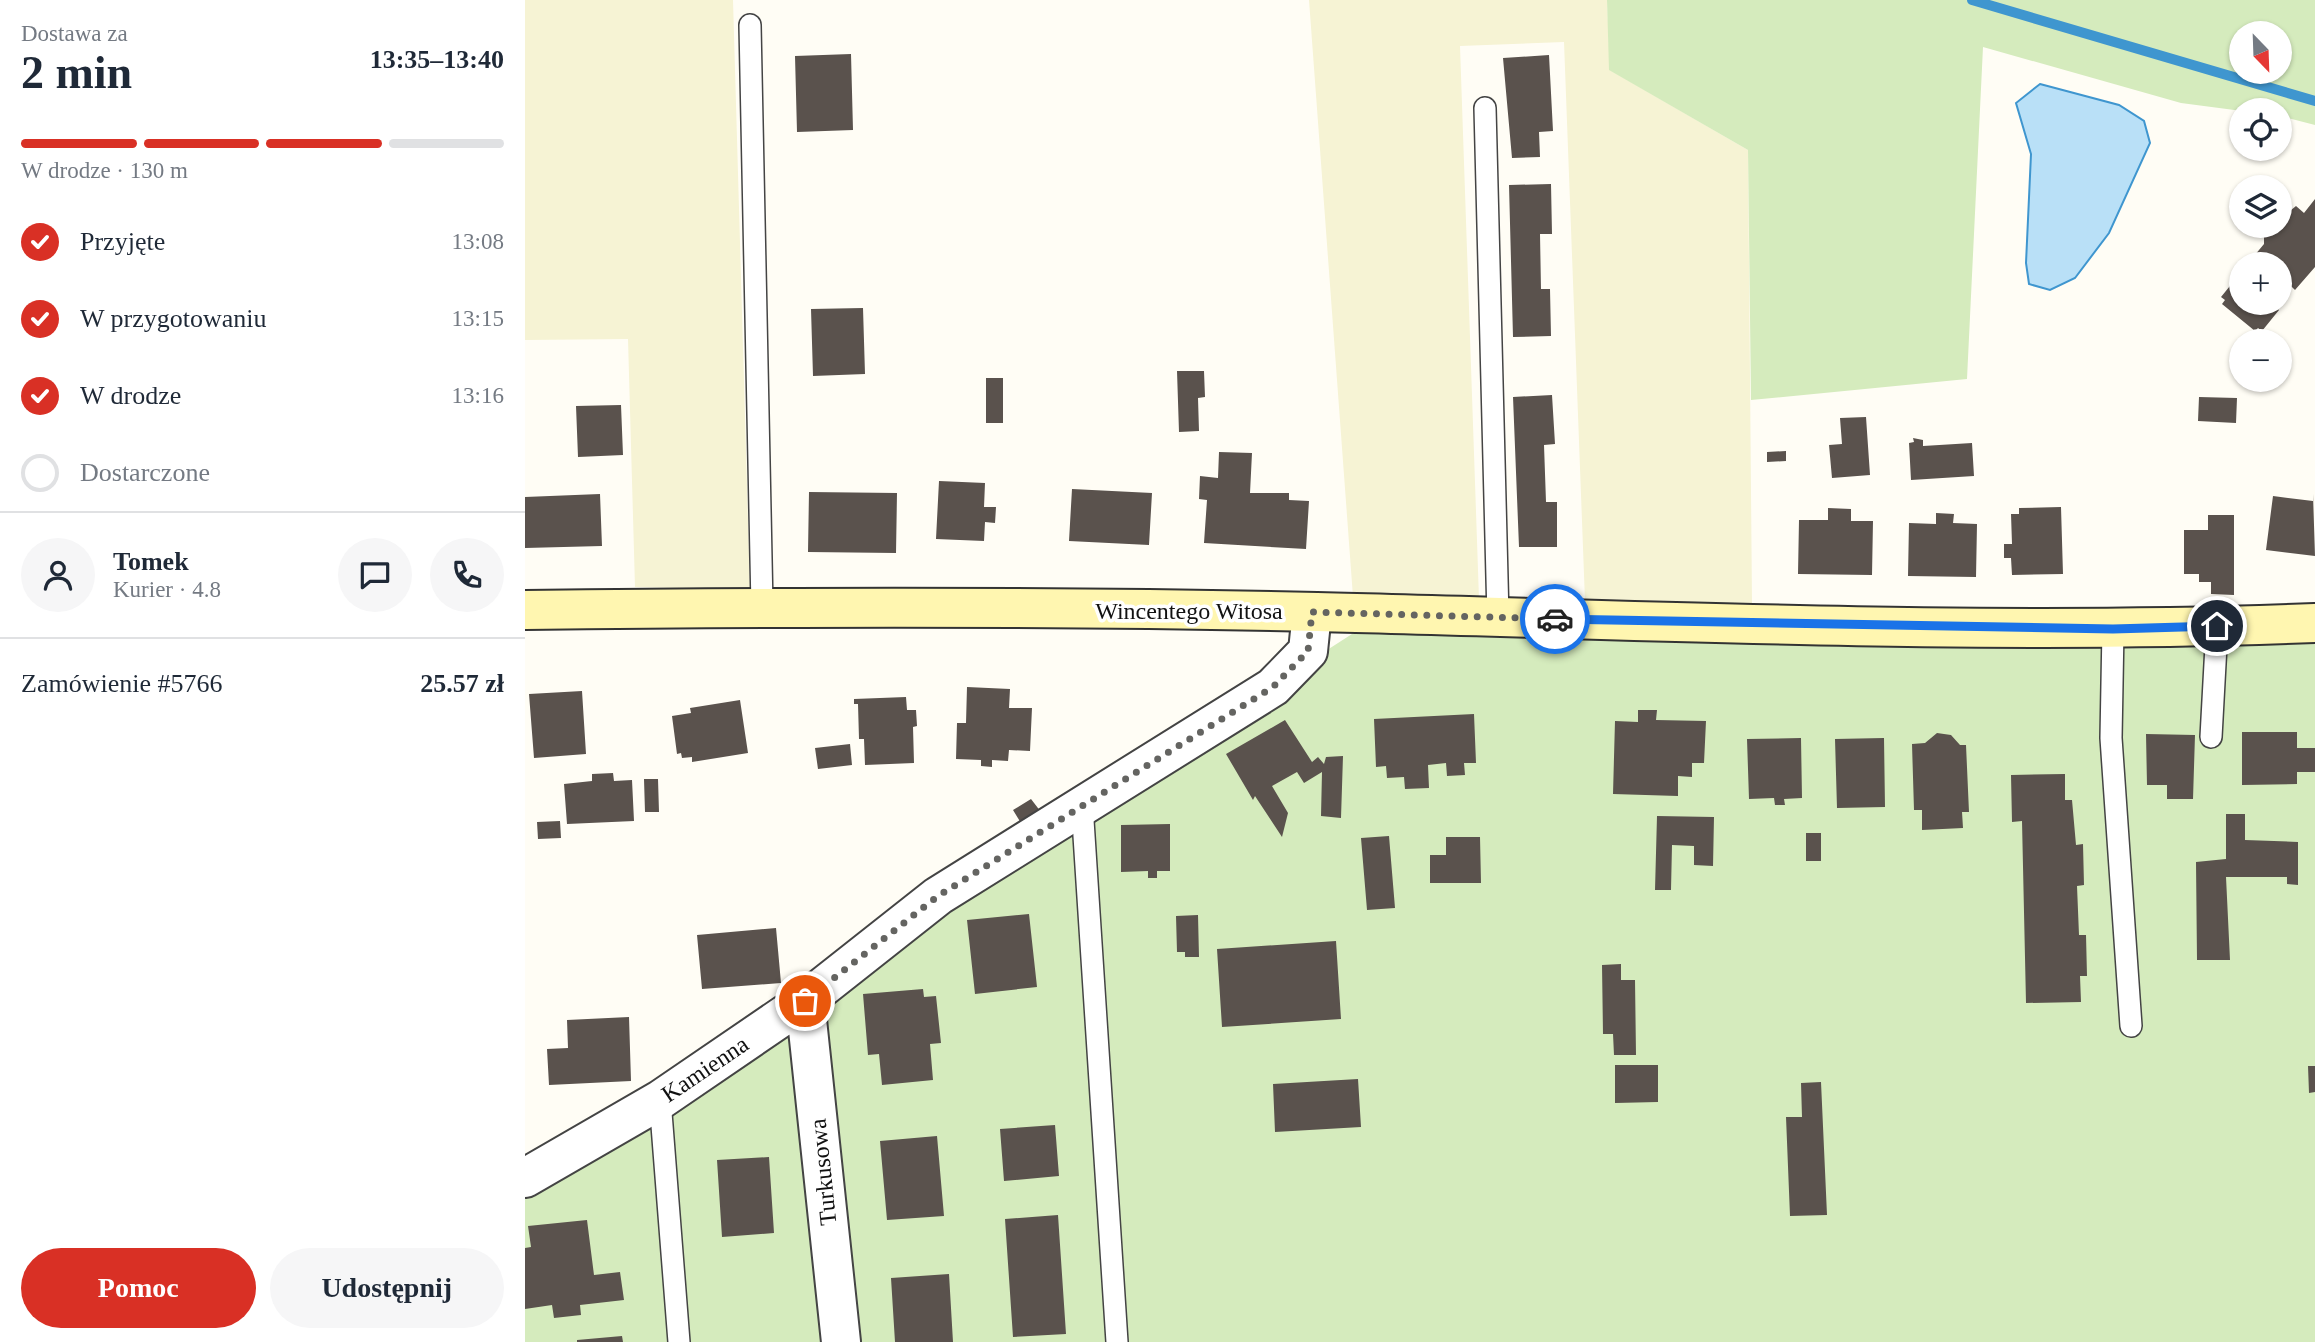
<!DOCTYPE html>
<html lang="pl">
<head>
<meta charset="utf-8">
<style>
  body { margin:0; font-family:"Times New Roman",serif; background:#f6f6f7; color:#1f2937; height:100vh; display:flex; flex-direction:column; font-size:26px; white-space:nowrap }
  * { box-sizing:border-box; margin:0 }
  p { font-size:23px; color:#747a83 }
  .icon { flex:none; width:38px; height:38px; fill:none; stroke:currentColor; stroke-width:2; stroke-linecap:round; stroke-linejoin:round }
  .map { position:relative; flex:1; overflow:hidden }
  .details { display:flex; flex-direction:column; background:#fff; width:525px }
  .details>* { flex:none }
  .needle { width:46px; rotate:157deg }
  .controls { position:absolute; left:1704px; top:21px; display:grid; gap:14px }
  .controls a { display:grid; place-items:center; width:63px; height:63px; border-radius:50%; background:#fff; box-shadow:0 2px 5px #0004; font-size:35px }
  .pin { position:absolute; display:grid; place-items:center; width:60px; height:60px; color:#fff; margin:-30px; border:4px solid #fff; border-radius:50%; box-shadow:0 2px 7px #0007 }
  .courier { position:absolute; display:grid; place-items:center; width:70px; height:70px; margin:-35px; border:5px solid #1a73e8; border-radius:50%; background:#fff; color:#222; box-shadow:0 2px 9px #0007 }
  .head em { font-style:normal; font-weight:800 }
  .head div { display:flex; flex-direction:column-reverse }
  .head { display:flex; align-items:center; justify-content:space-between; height:119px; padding:0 21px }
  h1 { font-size:46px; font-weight:800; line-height:52px }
  .bar { display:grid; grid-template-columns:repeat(4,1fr); gap:10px 7px; align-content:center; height:84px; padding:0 21px }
  .bar i { height:9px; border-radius:5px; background:#e0e1e3 }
  .bar .selected { background:#d93025 }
  .bar p { grid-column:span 4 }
  .line { display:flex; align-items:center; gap:18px; padding:0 21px; border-top:2px solid #e0e1e3 }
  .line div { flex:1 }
  .round { display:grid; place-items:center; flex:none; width:74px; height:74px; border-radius:37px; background:#f6f6f7 }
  ol { padding:0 21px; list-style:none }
  li { display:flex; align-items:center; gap:21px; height:77px }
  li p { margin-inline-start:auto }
  li .icon { padding:7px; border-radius:50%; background:#d93025; color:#fff; stroke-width:4 }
  li:last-child { color:#747a83 }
  li i { width:38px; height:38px; border:4px solid #e0e1e3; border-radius:50% }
  .button { display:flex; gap:14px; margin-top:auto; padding:14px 21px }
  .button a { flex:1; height:80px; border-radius:42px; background:#d93025; color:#fff; font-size:28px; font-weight:800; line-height:80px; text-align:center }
  .button a+a { background:#f6f6f7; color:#1f2937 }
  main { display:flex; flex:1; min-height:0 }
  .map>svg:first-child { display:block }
</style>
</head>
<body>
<main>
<section class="details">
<div class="head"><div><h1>2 min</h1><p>Dostawa za</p></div><em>13:35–13:40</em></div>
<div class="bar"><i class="selected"></i><i class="selected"></i><i class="selected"></i><i></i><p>W drodze · 130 m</p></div>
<ol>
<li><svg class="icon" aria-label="check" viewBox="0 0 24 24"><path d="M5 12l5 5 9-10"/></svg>Przyjęte<p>13:08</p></li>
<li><svg class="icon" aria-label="check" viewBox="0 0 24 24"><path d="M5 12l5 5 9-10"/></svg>W przygotowaniu<p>13:15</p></li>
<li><svg class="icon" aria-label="check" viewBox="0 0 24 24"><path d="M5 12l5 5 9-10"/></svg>W drodze<p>13:16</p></li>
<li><i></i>Dostarczone</li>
</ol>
<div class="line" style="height:126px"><a class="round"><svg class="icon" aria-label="person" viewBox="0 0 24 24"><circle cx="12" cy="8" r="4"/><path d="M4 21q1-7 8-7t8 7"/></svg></a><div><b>Tomek</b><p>Kurier · 4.8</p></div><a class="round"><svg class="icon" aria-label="chat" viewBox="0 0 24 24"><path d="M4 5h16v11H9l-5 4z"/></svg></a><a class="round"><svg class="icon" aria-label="phone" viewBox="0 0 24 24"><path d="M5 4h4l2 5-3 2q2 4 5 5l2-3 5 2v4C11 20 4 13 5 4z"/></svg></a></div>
<div class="line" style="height:91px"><div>Zamówienie #5766</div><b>25.57 zł</b></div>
<div class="button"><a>Pomoc</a><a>Udostępnij</a></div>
</section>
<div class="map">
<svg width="1790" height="1342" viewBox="0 0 1790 1342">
  <rect width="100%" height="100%" fill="#fffdf5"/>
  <path fill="#f6f3d4" d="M0 0H208L225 590 110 587 103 339 0 340Z
    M784 0H1082L1085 70 1223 150 1227 604 1060 601 1039 42 935 46 954 599 828 597Z"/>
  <path fill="#d5ebbd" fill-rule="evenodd" d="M1082 0H1790V125L1755 116V110L1717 111 1656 103 1458 47 1442 379 1226 400 1223 150 1084 70ZM1717 33H1755V72H1717Z
    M1790 633V1342H0V1180L357 936 827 634Z"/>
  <path fill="#b9e0f7" stroke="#3f96cf" stroke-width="2" d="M1515 84 1594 105 1619 121 1625 143 1584 233 1550 278 1525 290 1504 284 1501 263 1506 154 1491 103Z"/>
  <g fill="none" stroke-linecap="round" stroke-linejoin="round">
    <path stroke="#3f96cf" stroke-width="10" d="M1447 0 1790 101"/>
  </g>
  <path fill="#5a524d" d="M326 54 328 130 272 132 270 56Z
    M1024 55 1028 131 1014 132 1015 157 987 158 978 58Z
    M1026 184 1027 234H1015L1016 289H1025L1026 336 988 337 984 185Z
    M1790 199V267L1770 290 1765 285 1755 297V264H1732L1735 261 1729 256 1739 244V230L1742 226H1755V219L1771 206 1779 213Z
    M1713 276 1717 278V303H1754L1751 307 1754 310 1737 331 1733 328 1730 331 1697 304 1700 300 1696 297Z
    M338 308 340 374 288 376 286 309Z
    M652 371H679L680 397 673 398 674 431 654 432Z
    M461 378H478V423H461Z
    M1027 395 1030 444 1019 445 1021 502H1032V547H994L988 397Z
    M1674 397 1712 398 1711 423 1673 421Z
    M96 405 98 455 53 457 51 406Z
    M1341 417 1345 475 1307 478 1304 445 1317 444 1315 418Z
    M1388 438 1398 440V446L1447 443 1449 476 1386 480 1384 443 1389 442Z
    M1261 451V461L1242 462V452Z
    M694 452 727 453 725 493H764V500L784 501 781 549 679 543 682 500 674 499 675 476 693 478Z
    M414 481 460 483 459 507H471L470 523 460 522 459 541 411 539Z
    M547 489 627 493 624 545 544 541Z
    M284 492 372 493 371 553 283 552Z
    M75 494 77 546 0 548V497Z
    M1788 494 1790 556 1741 550 1748 496 1788 501Z
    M1536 507 1538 574 1487 575 1486 558H1479V544H1487L1486 514H1494V508Z
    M1303 508 1326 509V521H1348L1347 575 1273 574 1274 520H1303Z
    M1411 513 1429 514 1428 523 1452 524 1451 577 1383 576 1384 523 1411 524Z
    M1683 515H1709V595L1686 594V582H1674V574H1659V530H1683Z
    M442 687 485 689 484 708H507L505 751 484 750 483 761 467 760V767L456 766V760L431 759 432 723H441Z
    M57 691 61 754 9 758 4 694Z
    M381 697 382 710H391L392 726 388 727 389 763 340 765 339 739H334L333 704H329V699Z
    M215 700 223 753 167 762V757L157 758 156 753 152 754 147 716 166 713 165 708Z
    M1113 710H1132L1131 720 1181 721 1179 763H1167V777L1153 776V796L1088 794 1090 721 1113 722Z
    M949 714 951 763H939L940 775 922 776 921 763 903 765 904 788 880 789 879 777 862 778 861 766 851 767 849 719Z
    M760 720 787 762 793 757 799 764 801 757 818 756 816 818 796 816 797 772 779 783 772 772 747 786 763 813 757 837 730 796 728 800 701 754Z
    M1717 732H1772V748H1790V772H1772V784L1717 785Z
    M1412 733 1426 735 1435 745H1441L1444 812H1437L1438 828 1397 830V810H1389L1387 744 1400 743Z
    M1621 734 1670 735 1668 799H1642V785H1622Z
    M1276 738 1277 798 1259 799 1260 805H1250L1249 798 1224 799 1222 739Z
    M1359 738 1360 807 1312 808 1310 739Z
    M325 744 327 765 293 769 290 748Z
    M88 773 89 781 107 780 109 821 42 824 39 784 67 781V774Z
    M1540 774V800H1547L1551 845 1558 844 1559 885 1552 886 1554 935H1561L1562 976H1555L1556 1002 1501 1003 1497 821 1487 822 1486 775Z
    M119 779H133L134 812H120Z
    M506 799 516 812 496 823 488 810Z
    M1701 814H1720V840L1773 842V885L1762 884V877H1701L1705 960H1672L1671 862 1701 859Z
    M1132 816 1189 817 1188 866 1169 865V846L1147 845 1146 890H1130Z
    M35 821 36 838 13 839 12 822Z
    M645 824V871H632V878H623V871L596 872V825Z
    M1281 833H1296V861H1281Z
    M864 836 870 908 842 910 836 838Z
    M921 837H955L956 883H905V855H921Z
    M504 914 512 987 450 994 442 920Z
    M673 915 674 957H660V952H652L651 916Z
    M251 928 256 983 177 989 172 935Z
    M811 941 816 1019 697 1027 692 949Z
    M1096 964V980H1110L1111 1055H1089L1088 1034H1078L1077 965Z
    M398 989 399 997 411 996 416 1043 405 1044 408 1080 357 1085 354 1054 343 1055 338 994Z
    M104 1017 106 1081 24 1085 22 1049 43 1048 42 1020Z
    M1090 1065H1133V1102L1090 1103Z
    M1783 1066H1790V1092L1784 1093Z
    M833 1079 836 1127 750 1132 748 1084Z
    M1296 1082 1302 1215 1265 1216 1261 1117H1277L1276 1083Z
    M530 1125 534 1176 479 1181 475 1129Z
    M412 1136 419 1216 362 1220 355 1141Z
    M244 1157 249 1233 197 1237 192 1160Z
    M533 1215 541 1334 488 1337 480 1219Z
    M62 1220 69 1275 95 1272 99 1300 55 1305 56 1315 29 1318 27 1305 0 1309V1248L6 1247 3 1226Z
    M424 1274 428 1342H370L366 1278Z
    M97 1336 98 1342H52V1340Z"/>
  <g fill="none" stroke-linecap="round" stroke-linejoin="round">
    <g stroke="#444" stroke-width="24">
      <path id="lane" d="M225 25 237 607
        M960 108 973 617
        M1588 629 1586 738 1606 1026
        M1686 737 1692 627
        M557 805 592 1342
        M135 1100 154 1342"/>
    </g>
    <g stroke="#444" stroke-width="42">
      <path id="street" d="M280 1001 316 1342
        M0 1178 135 1100 280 1001 413 896 748 687 783 651 787 612"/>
    </g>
    <g stroke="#333" stroke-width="42">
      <path id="secondary" d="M0 610C264 607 528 606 792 612 1124 620 1457 636 1790 623"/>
    </g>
    <use href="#lane" stroke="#fff" stroke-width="21"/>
    <use href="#street" stroke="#fff" stroke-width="38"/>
    <use href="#secondary" stroke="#fff6b0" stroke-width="38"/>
  </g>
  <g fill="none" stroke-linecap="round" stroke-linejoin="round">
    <path stroke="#646461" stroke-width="7" stroke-dasharray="0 12.6" d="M280 1001 413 896 748 687 783 651 787 612 1030 619"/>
    <path stroke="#1a73e8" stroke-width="9" d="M1030 619 1588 629 1692 626"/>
  </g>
  <g text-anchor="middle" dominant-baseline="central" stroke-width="7" stroke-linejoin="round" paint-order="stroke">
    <g font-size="24" fill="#111" stroke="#fff">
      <text x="664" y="611">Wincentego Witosa</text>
      <text transform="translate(180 1069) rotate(-34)">Kamienna</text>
      <text transform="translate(298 1172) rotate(-96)">Turkusowa</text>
    </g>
  </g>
</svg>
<div class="controls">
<a><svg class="needle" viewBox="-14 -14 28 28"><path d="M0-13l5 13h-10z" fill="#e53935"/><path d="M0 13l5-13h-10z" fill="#747a83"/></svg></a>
<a><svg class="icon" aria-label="locate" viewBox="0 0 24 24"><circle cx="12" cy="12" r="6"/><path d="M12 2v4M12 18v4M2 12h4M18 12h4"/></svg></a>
<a><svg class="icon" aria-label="layers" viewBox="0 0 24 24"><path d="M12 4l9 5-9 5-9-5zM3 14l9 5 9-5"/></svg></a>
<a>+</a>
<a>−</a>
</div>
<div class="pin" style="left:280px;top:1001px;background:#ea580c"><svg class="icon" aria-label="bag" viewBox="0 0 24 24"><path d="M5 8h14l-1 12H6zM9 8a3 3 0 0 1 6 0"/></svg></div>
<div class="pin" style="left:1692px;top:626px;background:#1f2937"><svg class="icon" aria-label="home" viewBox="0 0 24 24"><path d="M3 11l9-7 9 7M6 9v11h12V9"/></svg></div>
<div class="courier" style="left:1030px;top:619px"><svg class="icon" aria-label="car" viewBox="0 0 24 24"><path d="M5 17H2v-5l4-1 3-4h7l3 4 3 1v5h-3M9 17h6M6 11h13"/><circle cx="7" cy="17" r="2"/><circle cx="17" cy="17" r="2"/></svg></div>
</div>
</main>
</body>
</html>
